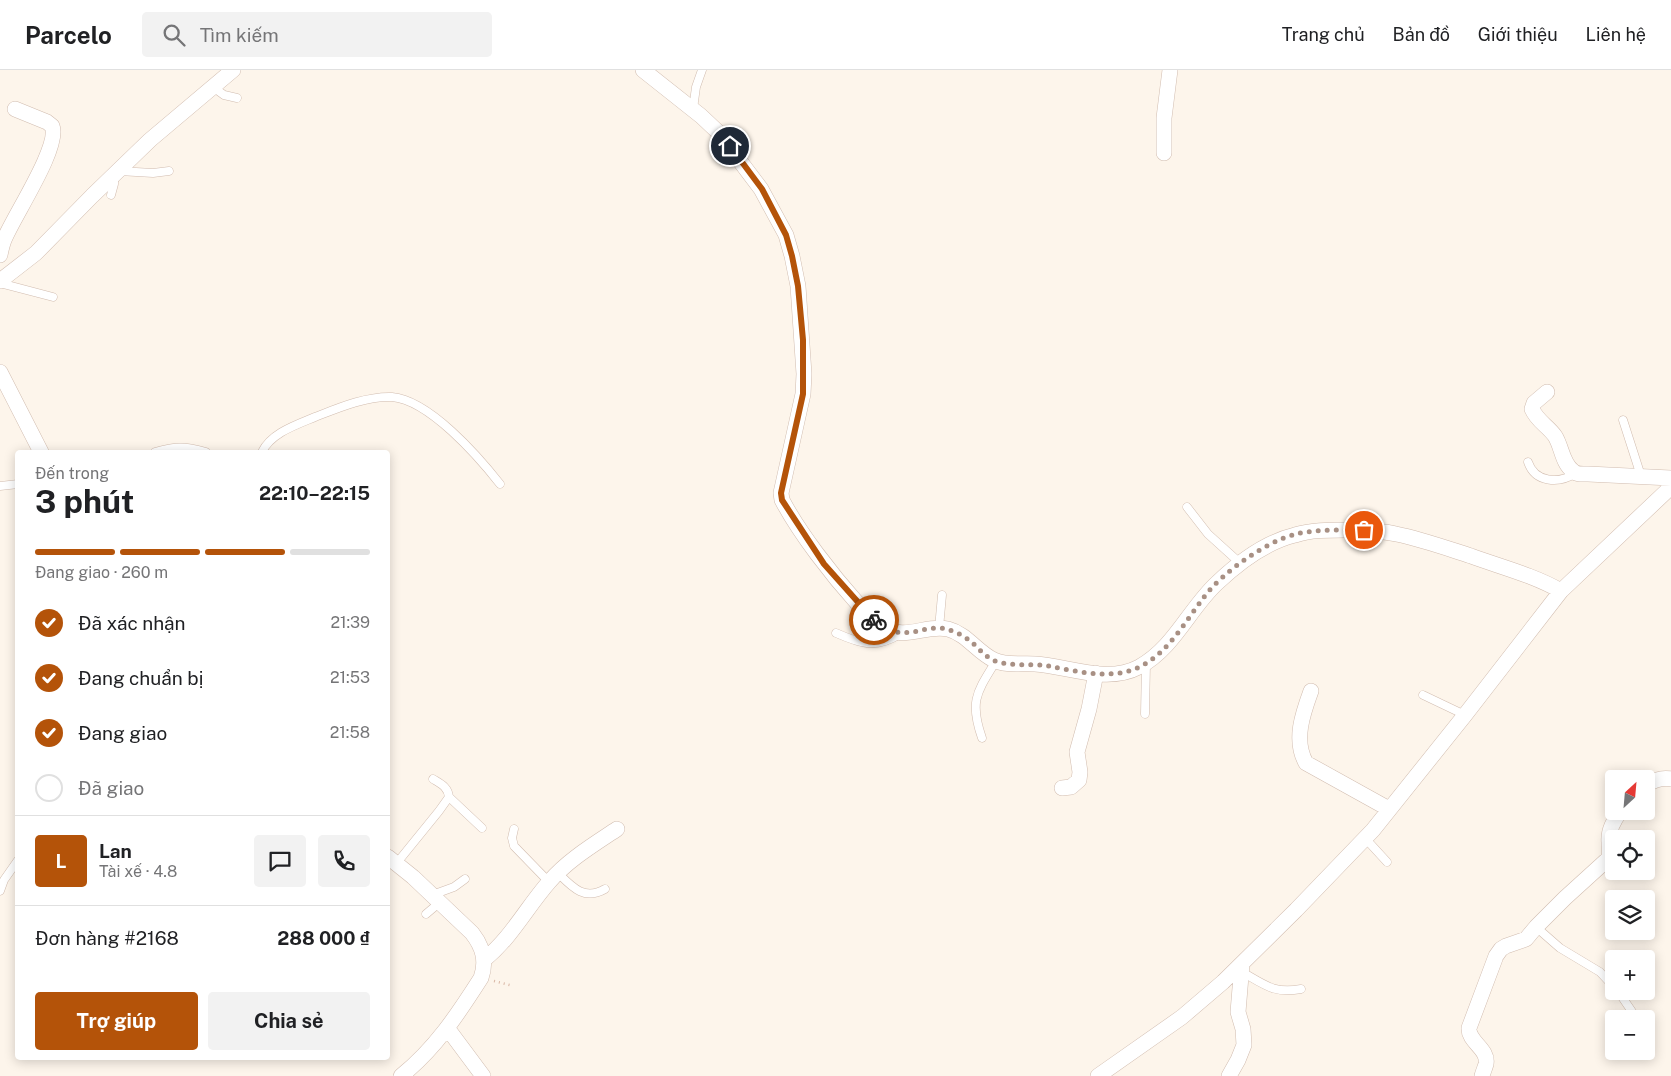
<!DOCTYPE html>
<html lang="vi">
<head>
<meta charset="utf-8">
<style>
  body { margin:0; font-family:"Public Sans",sans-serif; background:#f2f2f2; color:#202124; height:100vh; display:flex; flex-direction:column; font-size:19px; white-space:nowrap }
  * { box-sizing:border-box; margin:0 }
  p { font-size:16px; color:#757577 }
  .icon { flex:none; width:28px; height:28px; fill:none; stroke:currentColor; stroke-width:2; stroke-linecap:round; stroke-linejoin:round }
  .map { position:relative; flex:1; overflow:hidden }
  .details { position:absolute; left:15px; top:380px; width:375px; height:610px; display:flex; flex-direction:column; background:#fff; border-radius:5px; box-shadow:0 2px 12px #0003 }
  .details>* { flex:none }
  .needle { width:32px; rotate:26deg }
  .buttons { position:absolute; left:1605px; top:700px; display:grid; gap:10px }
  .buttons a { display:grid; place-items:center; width:50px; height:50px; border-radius:5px; background:#fff; box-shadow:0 2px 12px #0003; font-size:25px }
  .pin { position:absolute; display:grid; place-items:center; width:42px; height:42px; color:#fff; margin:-21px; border:2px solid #fff; border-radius:50%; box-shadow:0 1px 5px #0007 }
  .courier { position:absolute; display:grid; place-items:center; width:50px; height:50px; margin:-25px; border:4px solid #b45309; border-radius:50%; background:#fff; color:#222; box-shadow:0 1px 6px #0007 }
  .headline em { font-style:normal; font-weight:700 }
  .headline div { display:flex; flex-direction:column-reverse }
  .headline { display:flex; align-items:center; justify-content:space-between; height:85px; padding:0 20px }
  h1 { font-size:32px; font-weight:700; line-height:38px }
  .bar { display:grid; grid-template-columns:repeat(4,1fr); gap:8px 5px; align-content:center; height:60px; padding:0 20px }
  .bar i { height:6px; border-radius:4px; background:#e0e0e0 }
  .bar .on { background:#b45309 }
  .bar p { grid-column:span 4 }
  .line { display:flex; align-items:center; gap:12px; padding:0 20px; border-top:1px solid #e0e0e0 }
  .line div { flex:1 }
  .round { display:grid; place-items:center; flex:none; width:52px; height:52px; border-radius:5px; background:#f2f2f2 }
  ol { padding:0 20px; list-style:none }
  li { display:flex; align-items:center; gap:15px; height:55px }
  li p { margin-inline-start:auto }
  li .icon { padding:5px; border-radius:50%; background:#b45309; color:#fff; stroke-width:4 }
  li:last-child { color:#757577 }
  li i { width:28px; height:28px; border:2px solid #e0e0e0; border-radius:50% }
  .button { display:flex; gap:10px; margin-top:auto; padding:10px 20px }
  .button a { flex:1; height:58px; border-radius:5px; background:#b45309; color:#fff; font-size:20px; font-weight:700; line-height:58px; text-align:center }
  .button a+a { background:#f2f2f2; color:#202124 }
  header { display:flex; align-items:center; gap:30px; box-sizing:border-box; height:70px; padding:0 25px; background:#fff; border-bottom:1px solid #e0e0e0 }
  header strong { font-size:24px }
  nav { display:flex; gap:28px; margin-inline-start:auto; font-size:18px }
  .search { width:350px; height:45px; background:#f2f2f2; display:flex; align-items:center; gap:12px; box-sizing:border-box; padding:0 18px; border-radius:5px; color:#757577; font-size:19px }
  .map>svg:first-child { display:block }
</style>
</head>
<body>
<header>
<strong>Parcelo</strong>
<div class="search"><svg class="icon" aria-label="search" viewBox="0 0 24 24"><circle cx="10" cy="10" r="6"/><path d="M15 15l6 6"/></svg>Tìm kiếm</div>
<nav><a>Trang chủ</a><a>Bản đồ</a><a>Giới thiệu</a><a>Liên hệ</a></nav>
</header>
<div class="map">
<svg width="1671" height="1006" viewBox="0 0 1671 1006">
  <rect width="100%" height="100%" fill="#fdf5eb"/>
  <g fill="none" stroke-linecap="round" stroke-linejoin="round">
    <g stroke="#d1bcaf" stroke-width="9">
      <path id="service" d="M213 17 224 25 237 28
        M693 39 696 17 702 0
        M119 101 153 103 169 101
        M111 125 114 114V106
        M0 213 53 227
        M1623 350 1641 406
        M155 382C175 376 186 376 206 382
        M262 382C271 363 296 355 315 347 338 338 366 326 392 327 429 330 478 386 500 414
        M1528 392C1535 413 1559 414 1576 403
        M0 416 18 414
        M1187 437 1208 464 1240 493
        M939 558 942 525
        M836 563C861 574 876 579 900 564
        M1423 625 1465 645
        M1145 644 1146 593
        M982 668C969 631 977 622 996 591
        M449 727 482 758
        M514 759 512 768 514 776 549 812
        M1365 768 1387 792
        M396 794 439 741 449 727C448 717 441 714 433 709
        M558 803C572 817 584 831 605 819
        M0 821 4 810 18 790
        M432 825 454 817 465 809
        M426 844 439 833
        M1536 857 1560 878 1600 902 1614 917
        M1242 902C1265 915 1274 924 1301 919
        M1618 921 1637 949"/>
    </g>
    <g stroke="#d1bcaf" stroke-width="16">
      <path id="minor" d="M643 0 701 46 718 62 761 119 786 165 792 186 798 216 804 304 803 324 781 423 782 430C800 464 832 505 858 534 865 541 872 551 881 556 906 572 924 554 948 559 967 564 977 582 994 590 1006 596 1022 593 1035 594 1068 596 1107 614 1139 597 1174 578 1189 539 1217 513 1238 493 1266 472 1295 465 1311 460 1328 460 1345 460 1362 460 1379 460 1396 464 1421 469 1446 478 1471 486 1501 497 1533 505 1561 521
        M1164 83V48L1170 0
        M0 185C1 180 2 175 4 170 13 147 61 76 52 56L47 52 15 39
        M0 211 36 183 92 126 150 70 233 0
        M0 302 41 382
        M1547 322 1534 333 1532 339C1537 351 1548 356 1555 366 1562 377 1562 393 1573 401 1577 405 1583 404 1588 404L1671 408
        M1311 621C1303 643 1293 670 1306 693L1389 739
        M1646 715C1654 710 1662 707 1671 709
        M1062 718 1071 717 1079 710 1080 702 1077 682 1089 639 1096 603
        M388 787 413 807 472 863C483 877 487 891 481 908 458 944 435 979 401 1006
        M485 889C511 868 527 837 549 812 568 790 593 775 617 759
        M448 959 483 1006
        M1098 1006 1182 947 1223 912 1296 840 1373 760 1465 645 1561 521 1671 417
        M1229 1006 1238 990 1244 975 1243 959 1238 942 1242 894
        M1482 1006C1483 1002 1485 998 1486 994 1489 979 1468 972 1469 958L1496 886 1501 879 1506 876 1526 869 1536 857 1565 828 1609 788C1610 782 1609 778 1609 772 1608 761 1614 749 1621 741"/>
    </g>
    <path stroke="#d9b6a4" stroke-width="2.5" stroke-dasharray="1 4" stroke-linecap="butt" d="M494 911 513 916"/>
    <use href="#service" stroke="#fff" stroke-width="8"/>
    <use href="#minor" stroke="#fff" stroke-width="15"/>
  </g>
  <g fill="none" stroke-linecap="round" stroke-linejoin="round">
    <path stroke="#a89084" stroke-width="5" stroke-dasharray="0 9" d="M874 550C907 578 925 549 952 561 957 563 962 565 966 568 976 574 983 586 995 591 1011 597 1031 593 1048 596 1076 601 1110 610 1137 598 1167 585 1185 552 1204 527 1223 502 1265 472 1296 464 1318 459 1342 460 1364 460"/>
    <path stroke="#b45309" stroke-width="6" d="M730 76 762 119 786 165 792 186 798 216 803 270V324L781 423 782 430 824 494 874 550"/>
  </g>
</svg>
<div class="buttons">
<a><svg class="needle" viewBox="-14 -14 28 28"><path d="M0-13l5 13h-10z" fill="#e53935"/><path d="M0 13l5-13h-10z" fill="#757577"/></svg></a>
<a><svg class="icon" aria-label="locate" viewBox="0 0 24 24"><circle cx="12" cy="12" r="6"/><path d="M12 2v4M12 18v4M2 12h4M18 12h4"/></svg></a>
<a><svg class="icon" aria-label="layers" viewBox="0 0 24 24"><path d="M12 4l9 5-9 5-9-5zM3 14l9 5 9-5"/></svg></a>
<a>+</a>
<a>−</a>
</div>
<div class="pin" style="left:1364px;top:460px;background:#ea580c"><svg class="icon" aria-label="bag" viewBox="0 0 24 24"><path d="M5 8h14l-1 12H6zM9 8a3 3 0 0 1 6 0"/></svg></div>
<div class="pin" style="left:730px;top:76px;background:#1f2937"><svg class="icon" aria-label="home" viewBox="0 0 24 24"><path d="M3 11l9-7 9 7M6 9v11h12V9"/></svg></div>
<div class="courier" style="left:874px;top:550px"><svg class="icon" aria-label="bike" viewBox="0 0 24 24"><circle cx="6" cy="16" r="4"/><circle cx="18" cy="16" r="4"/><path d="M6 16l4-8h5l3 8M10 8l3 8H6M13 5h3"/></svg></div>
<section class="details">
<div class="headline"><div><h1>3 phút</h1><p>Đến trong</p></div><em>22:10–22:15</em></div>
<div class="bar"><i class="on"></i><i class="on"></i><i class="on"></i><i></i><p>Đang giao · 260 m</p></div>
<ol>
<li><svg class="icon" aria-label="check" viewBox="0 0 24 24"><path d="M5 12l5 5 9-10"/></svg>Đã xác nhận<p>21:39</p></li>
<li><svg class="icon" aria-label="check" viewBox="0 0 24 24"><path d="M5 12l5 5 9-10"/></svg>Đang chuẩn bị<p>21:53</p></li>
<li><svg class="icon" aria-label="check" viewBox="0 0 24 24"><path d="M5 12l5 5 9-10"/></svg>Đang giao<p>21:58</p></li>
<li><i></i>Đã giao</li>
</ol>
<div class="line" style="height:90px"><b class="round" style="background:#b45309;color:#fff">L</b><div><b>Lan</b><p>Tài xế · 4.8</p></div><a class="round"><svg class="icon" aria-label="chat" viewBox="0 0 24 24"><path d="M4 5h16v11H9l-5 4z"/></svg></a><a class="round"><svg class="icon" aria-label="phone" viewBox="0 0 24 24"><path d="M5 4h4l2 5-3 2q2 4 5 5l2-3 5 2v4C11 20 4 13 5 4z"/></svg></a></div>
<div class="line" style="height:65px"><div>Đơn hàng #2168</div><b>288 000 ₫</b></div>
<div class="button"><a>Trợ giúp</a><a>Chia sẻ</a></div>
</section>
</div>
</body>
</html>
